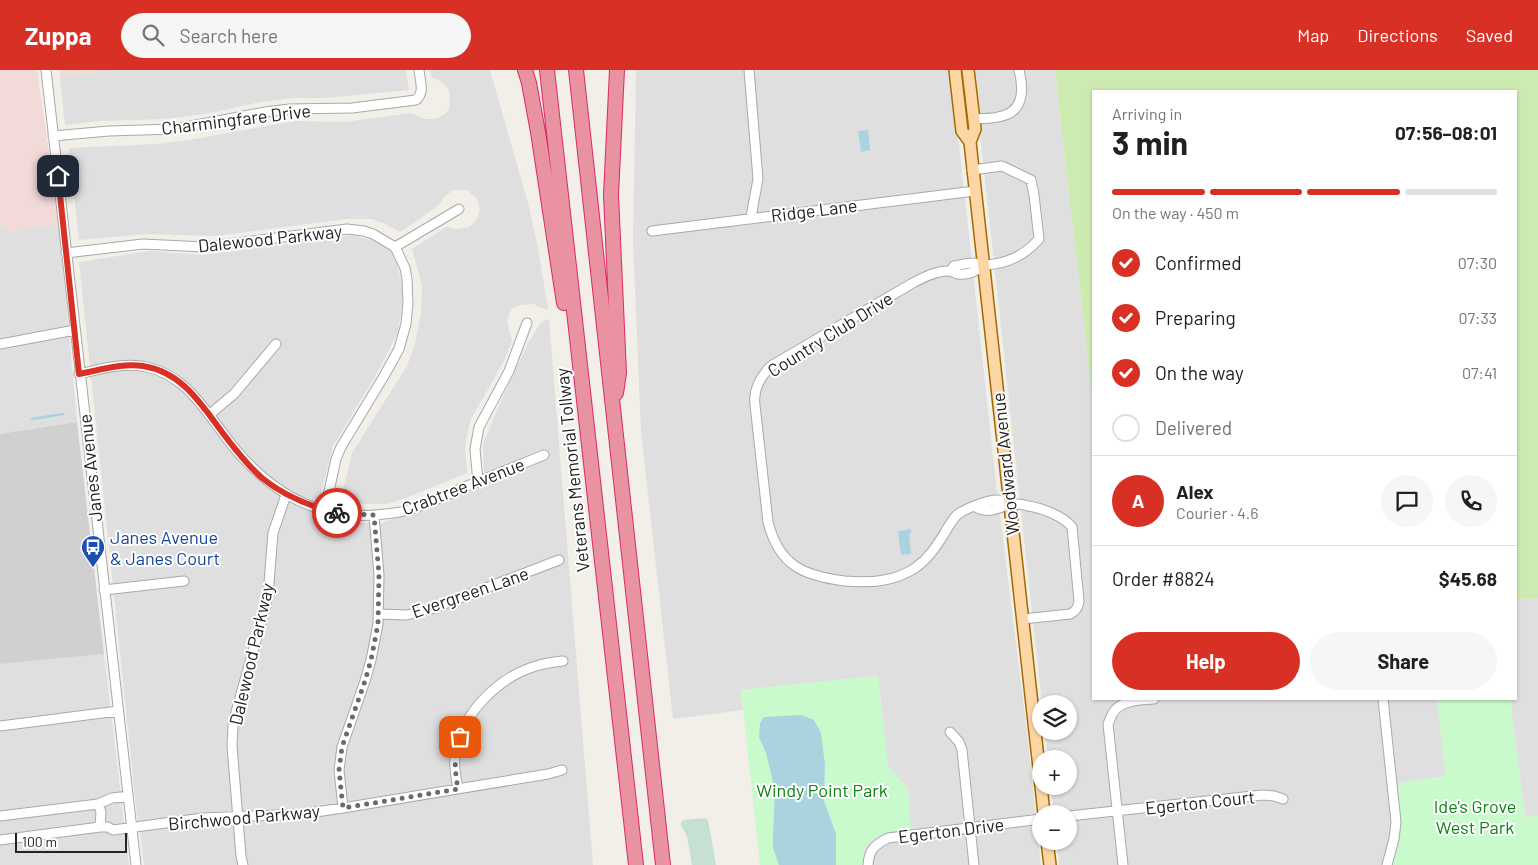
<!DOCTYPE html>
<html lang="en">
<head>
<meta charset="utf-8">
<style>
  body { margin:0; font-family:Barlow,sans-serif; background:#f6f6f6; color:#202124; height:100vh; display:flex; flex-direction:column; font-size:19px; white-space:nowrap }
  * { box-sizing:border-box; margin:0 }
  p { font-size:16px; color:#757577 }
  .icon { flex:none; width:28px; height:28px; fill:none; stroke:currentColor; stroke-width:2; stroke-linecap:round; stroke-linejoin:round }
  .map { position:relative; flex:1; overflow:hidden }
  .sheet { position:absolute; left:1092px; top:20px; width:425px; height:610px; display:flex; flex-direction:column; background:#fff; border-radius:0px; box-shadow:0 1px 4px #0004 }
  .sheet>* { flex:none }
  .fabs { position:absolute; left:1032px; top:625px; display:grid; gap:10px }
  .fabs a { display:grid; place-items:center; width:45px; height:45px; border-radius:50%; background:#fff; box-shadow:0 1px 4px #0004; font-size:25px }
  .scale { position:absolute; left:15px; bottom:12px; width:112px; box-sizing:border-box; padding-left:5px; border:2px solid #222; border-top:0; font-size:14px; line-height:18px; white-space:nowrap; color:#222; -webkit-text-stroke:4px #fff; paint-order:stroke }
  .pin { position:absolute; display:grid; place-items:center; width:42px; height:42px; color:#fff; margin:-21px; border-radius:10px; box-shadow:0 2px 8px #0006 }
  .courier { position:absolute; display:grid; place-items:center; width:50px; height:50px; margin:-25px; border:4px solid #d93025; border-radius:50%; background:#fff; color:#222; box-shadow:0 1px 6px #0007 }
  .summary em { font-style:normal; font-weight:700 }
  .summary div { display:flex; flex-direction:column-reverse }
  .summary { display:flex; align-items:center; justify-content:space-between; height:85px; padding:0 20px }
  h1 { font-size:32px; font-weight:700; line-height:38px }
  .bar { display:grid; grid-template-columns:repeat(4,1fr); gap:8px 5px; align-content:center; height:60px; padding:0 20px }
  .bar i { height:6px; border-radius:4px; background:#e0e0e0 }
  .bar .on { background:#d93025 }
  .bar p { grid-column:span 4 }
  .line { display:flex; align-items:center; gap:12px; padding:0 20px; border-top:1px solid #e0e0e0 }
  .line div { flex:1 }
  .round { display:grid; place-items:center; flex:none; width:52px; height:52px; border-radius:26px; background:#f6f6f6 }
  ol { padding:0 20px; list-style:none }
  li { display:flex; align-items:center; gap:15px; height:55px }
  li p { margin-inline-start:auto }
  li .icon { padding:5px; border-radius:50%; background:#d93025; color:#fff; stroke-width:4 }
  li:last-child { color:#757577 }
  li i { width:28px; height:28px; border:2px solid #e0e0e0; border-radius:50% }
  .primary-button { display:flex; gap:10px; margin-top:auto; padding:10px 20px }
  .primary-button a { flex:1; height:58px; border-radius:30px; background:#d93025; color:#fff; font-size:20px; font-weight:700; line-height:58px; text-align:center }
  .primary-button a+a { background:#f6f6f6; color:#202124 }
  header { display:flex; align-items:center; gap:30px; box-sizing:border-box; height:70px; padding:0 25px; background:#d93025; color:#fff }
  header strong { font-size:24px }
  nav { display:flex; gap:28px; margin-inline-start:auto; font-size:18px }
  .search { width:350px; height:45px; background:#f6f6f6; display:flex; align-items:center; gap:12px; box-sizing:border-box; padding:0 18px; border-radius:28px; color:#757577; font-size:19px }
  .map>svg:first-child { display:block }
</style>
</head>
<body>
<header>
<strong>Zuppa</strong>
<div class="search"><svg class="icon" aria-label="search" viewBox="0 0 24 24"><circle cx="10" cy="10" r="6"/><path d="M15 15l6 6"/></svg>Search here</div>
<nav><a>Map</a><a>Directions</a><a>Saved</a></nav>
</header>
<div class="map">
<svg width="1538" height="795" viewBox="0 0 1538 795">
  <rect width="100%" height="100%" fill="#f2efe9"/>
  <path fill="#e0dfdf" d="M114 0H406L409 20 326 28H296L260 32 206 44 165 49 99 51 65 55 60 7Z
    M430 0H490L528 133 538 178 548 239 540 238 534 234 520 235 511 239 507 251 512 271 504 291 471 349 465 374 467 403 406 428 387 434H360L340 432 352 383 407 296 414 277 421 244 422 216 412 179 446 157 458 159 469 157 476 151 480 140 477 129 467 120H453L444 127 438 136 400 162 385 154 372 149H347L215 166 147 164 79 170 69 78 155 74 189 70 294 51 345 52 411 43 425 49H435L444 45 449 39 450 28 448 18 440 11 431 7Z
    M636 0H951L995 405 1026 654 1041 795H862V786L866 778 871 771 877 765 887 762 911 759 908 718 888 697 878 606 741 620 743 640 673 649 641 362 633 173Z
    M973 0H1055L1094 343V629H1437L1446 706 1398 713 1401 757 1397 779 1392 795H1059L1057 771H1069V744H1054L1051 716H1069V689H1048L1045 661H1069V634H1042Z
    M59 153 77 352 0 364V154L10 161Z
    M352 165 392 175 404 222 398 263 377 303 333 376 318 435 320 449 365 453H382L478 417 484 401 483 374 500 333 527 275 541 252 549 249 593 795H144L140 759 137 745 79 192 150 181 203 185Z
    M1538 528V746L1525 748 1510 629H1516V530Z
    M104 584 129 795H0V594Z"/>
  <path fill="#f2dad9" d="M0 0H37L59 153 9 161 0 154Z
    M60 0H114L60 7Z"/>
  <path fill="#d0d0d0" d="M77 352 104 584 0 594V364Z"/>
  <path fill="#cdebb0" d="M1055 0H1538V528L1516 530V21H1094V343Z"/>
  <path fill="#c6e0d4" d="M705 748 708 750 716 795H692L687 766 681 755V752L684 750Z"/>
  <path fill="#c8facc" d="M878 606 888 697 908 718 911 759C885 762 864 763 862 795H760L741 620Z
    M1437 629H1510L1525 747 1538 746V795H1392C1402 764 1400 745 1398 713L1446 706Z"/>
  <path fill="#aad3df" d="M868 60 870 80 861 82 858 61Z
    M911 459V463L909 464 911 484 901 485 898 461Z
    M801 645 814 650 821 663 822 672 825 694 824 731 836 764V795H779L773 778V766L775 720 766 683 759 667 760 653 764 647Z"/>
  <g fill="none" stroke-linecap="round" stroke-linejoin="round">
    <path stroke="#aad3df" stroke-width="2.5" d="M32 349 63 344"/>
    <g stroke="#a9a9a9" stroke-width="11">
      <path id="minor" d="M46 0 136 795
        M749 0 758 109 751 147
        M974 49C982 48 990 49 998 47 1024 43 1024 20 1019 0
        M53 66 109 61 175 59 265 42 289 39 352 38 416 30C425 23 420 11 419 0
        M652 161 975 121
        M395 177 459 139
        M66 183 143 174 204 177 347 159 364 161 373 164 395 177 405 198 407 209 408 233 406 254 399 279 384 306 341 377 336 389 325 440
        M984 195C975 202 969 205 958 204 955 203 953 202 950 201 937 200 922 208 911 214L771 296C760 307 753 320 755 335L768 452C779 496 804 506 845 511 870 513 894 512 915 498 928 489 936 477 944 464 948 457 952 450 957 445 964 439 989 429 999 430 1002 430 1006 432 1010 433 1016 434 1022 434 1028 436 1042 438 1063 446 1072 457L1079 531C1078 538 1076 541 1070 544L1023 549
        M950 201 954 196C960 195 967 193 973 193 977 193 981 195 985 195 1007 194 1025 185 1039 169L1034 125 1031 110 1002 96 972 100
        M0 274 75 260
        M79 304C101 299 124 292 147 297 183 305 201 334 222 362 258 412 308 450 374 445 383 444 394 444 404 441 425 436 446 425 467 416 493 406 519 395 544 385
        M210 344 234 324 276 274
        M478 412 475 379 479 357 509 301 527 253
        M976 437C985 444 1000 439 1010 433
        M104 520 184 511
        M379 544 407 545 431 539 559 490
        M1383 629 1396 752 1394 769 1387 795
        M0 656 118 641
        M950 662 959 672 962 680 974 795
        M458 719C456 706 453 694 456 681 463 642 499 607 536 596 545 593 554 592 563 591
        M98 734 101 742 100 757
        M343 738 339 700 342 677 365 611 371 590 378 554 379 505 374 445
        M0 746 98 734 112 728 128 726
        M1069 746 1262 725 1274 726 1283 729
        M0 770 100 757H108L113 760 203 748 302 744 343 738 548 704 562 700
        M243 795 241 786 232 676 233 656 236 642 264 542 268 525 273 463 286 425
        M868 795C869 779 875 775 888 768L1041 749
        M1123 795 1108 654C1110 650 1111 646 1113 643 1120 630 1141 630 1154 629"/>
    </g>
    <g stroke="#a06b00" stroke-width="14">
      <path id="major" d="M955 0 962 61 970 72 1041 716
        M968 0 975 59 970 72
        M1041 716 1044 744
        M1047 771 1050 795"/>
    </g>
    <g stroke="#dc2a67" stroke-width="16">
      <path id="highway" d="M525 0 529 13 538 62 564 233
        M547 0 636 795
        M576 0 663 795
        M616 323 619 303 611 125 617 0"/>
    </g>
    <use href="#minor" stroke="#fff" stroke-width="9"/>
    <use href="#major" stroke="#fcd6a4" stroke-width="11"/>
    <use href="#highway" stroke="#e892a2" stroke-width="14"/>
  </g>
  <g fill="none" stroke-linecap="round" stroke-linejoin="round">
    <path stroke="#6b6a68" stroke-width="5" stroke-dasharray="0 9" d="M337 443 374 445 379 505 378 554 371 590 365 611 342 677 339 700 343 738 458 719C455 701 453 685 460 667"/>
    <path stroke="#d93025" stroke-width="6" d="M58 106 79 304C100 300 121 293 143 296 182 302 201 334 222 362 234 378 247 395 262 408 284 426 309 436 337 443"/>
  </g>
  <defs>
    <g id="bus-pin" transform="scale(1.25)"><path d="M0 17L-7.5 6A9.5 9.5 0 1 1 7.5 6Z" fill="#1a4fb4" stroke="#fff"/><path d="M-5-6H5V4H4V6H2V4H-2V6H-4V4H-5ZM-3.5-4V0h7V-4ZM-3.5 1.2v1.5H-2V1.2ZM2 1.2v1.5H3.5V1.2Z" fill="#fff"/></g>
  </defs>
  <g fill-rule="evenodd">
    <use href="#bus-pin" x="93" y="477"/>
  </g>
  <g text-anchor="middle" dominant-baseline="central" stroke-width="4" stroke-linejoin="round" paint-order="stroke">
    <g font-size="18" fill="#222" stroke="#fff">
      <text transform="translate(236 49) rotate(-7)">Charmingfare Drive</text>
      <text transform="translate(814 140) rotate(-7)">Ridge Lane</text>
      <text transform="translate(270 168) rotate(-6)">Dalewood Parkway</text>
      <text transform="translate(830 264) rotate(-32)">Country Club Drive</text>
      <text transform="translate(1005 394) rotate(-96)">Woodward Avenue</text>
      <text transform="translate(90 398) rotate(-96)">Janes Avenue</text>
      <text transform="translate(572 400) rotate(-96)">Veterans Memorial Tollway</text>
      <text transform="translate(463 416) rotate(-21)">Crabtree Avenue</text>
      <text transform="translate(470 522) rotate(-19)">Evergreen Lane</text>
      <text transform="translate(251 584) rotate(-77)">Dalewood Parkway</text>
      <text transform="translate(1200 732) rotate(-6)">Egerton Court</text>
      <text transform="translate(244 747) rotate(-5)">Birchwood Parkway</text>
      <text transform="translate(951 760) rotate(-7)">Egerton Drive</text>
    </g>
    <g font-size="18" fill="#164399" stroke="#fff" text-anchor="start">
      <text x="110" y="467">Janes Avenue<tspan x="110" dy="21">&amp; Janes Court</tspan></text>
    </g>
    <g font-size="18" fill="#0c8416" stroke="#fff">
      <text x="822" y="720">Windy Point Park</text>
      <text x="1475" y="736">Ide's Grove<tspan x="1475" dy="21">West Park</tspan></text>
    </g>
  </g>
</svg>
<div class="fabs">
<a><svg class="icon" aria-label="layers" viewBox="0 0 24 24"><path d="M12 4l9 5-9 5-9-5zM3 14l9 5 9-5"/></svg></a>
<a>+</a>
<a>−</a>
</div>
<div class="scale">100 m</div>
<div class="pin" style="left:460px;top:667px;background:#ea580c"><svg class="icon" aria-label="bag" viewBox="0 0 24 24"><path d="M5 8h14l-1 12H6zM9 8a3 3 0 0 1 6 0"/></svg></div>
<div class="pin" style="left:58px;top:106px;background:#1f2937"><svg class="icon" aria-label="home" viewBox="0 0 24 24"><path d="M3 11l9-7 9 7M6 9v11h12V9"/></svg></div>
<div class="courier" style="left:337px;top:443px"><svg class="icon" aria-label="bike" viewBox="0 0 24 24"><circle cx="6" cy="16" r="4"/><circle cx="18" cy="16" r="4"/><path d="M6 16l4-8h5l3 8M10 8l3 8H6M13 5h3"/></svg></div>
<section class="sheet">
<div class="summary"><div><h1>3 min</h1><p>Arriving in</p></div><em>07:56–08:01</em></div>
<div class="bar"><i class="on"></i><i class="on"></i><i class="on"></i><i></i><p>On the way · 450 m</p></div>
<ol>
<li><svg class="icon" aria-label="check" viewBox="0 0 24 24"><path d="M5 12l5 5 9-10"/></svg>Confirmed<p>07:30</p></li>
<li><svg class="icon" aria-label="check" viewBox="0 0 24 24"><path d="M5 12l5 5 9-10"/></svg>Preparing<p>07:33</p></li>
<li><svg class="icon" aria-label="check" viewBox="0 0 24 24"><path d="M5 12l5 5 9-10"/></svg>On the way<p>07:41</p></li>
<li><i></i>Delivered</li>
</ol>
<div class="line" style="height:90px"><b class="round" style="background:#d93025;color:#fff">A</b><div><b>Alex</b><p>Courier · 4.6</p></div><a class="round"><svg class="icon" aria-label="chat" viewBox="0 0 24 24"><path d="M4 5h16v11H9l-5 4z"/></svg></a><a class="round"><svg class="icon" aria-label="phone" viewBox="0 0 24 24"><path d="M5 4h4l2 5-3 2q2 4 5 5l2-3 5 2v4C11 20 4 13 5 4z"/></svg></a></div>
<div class="line" style="height:65px"><div>Order #8824</div><b>$45.68</b></div>
<div class="primary-button"><a>Help</a><a>Share</a></div>
</section>
</div>
</body>
</html>
